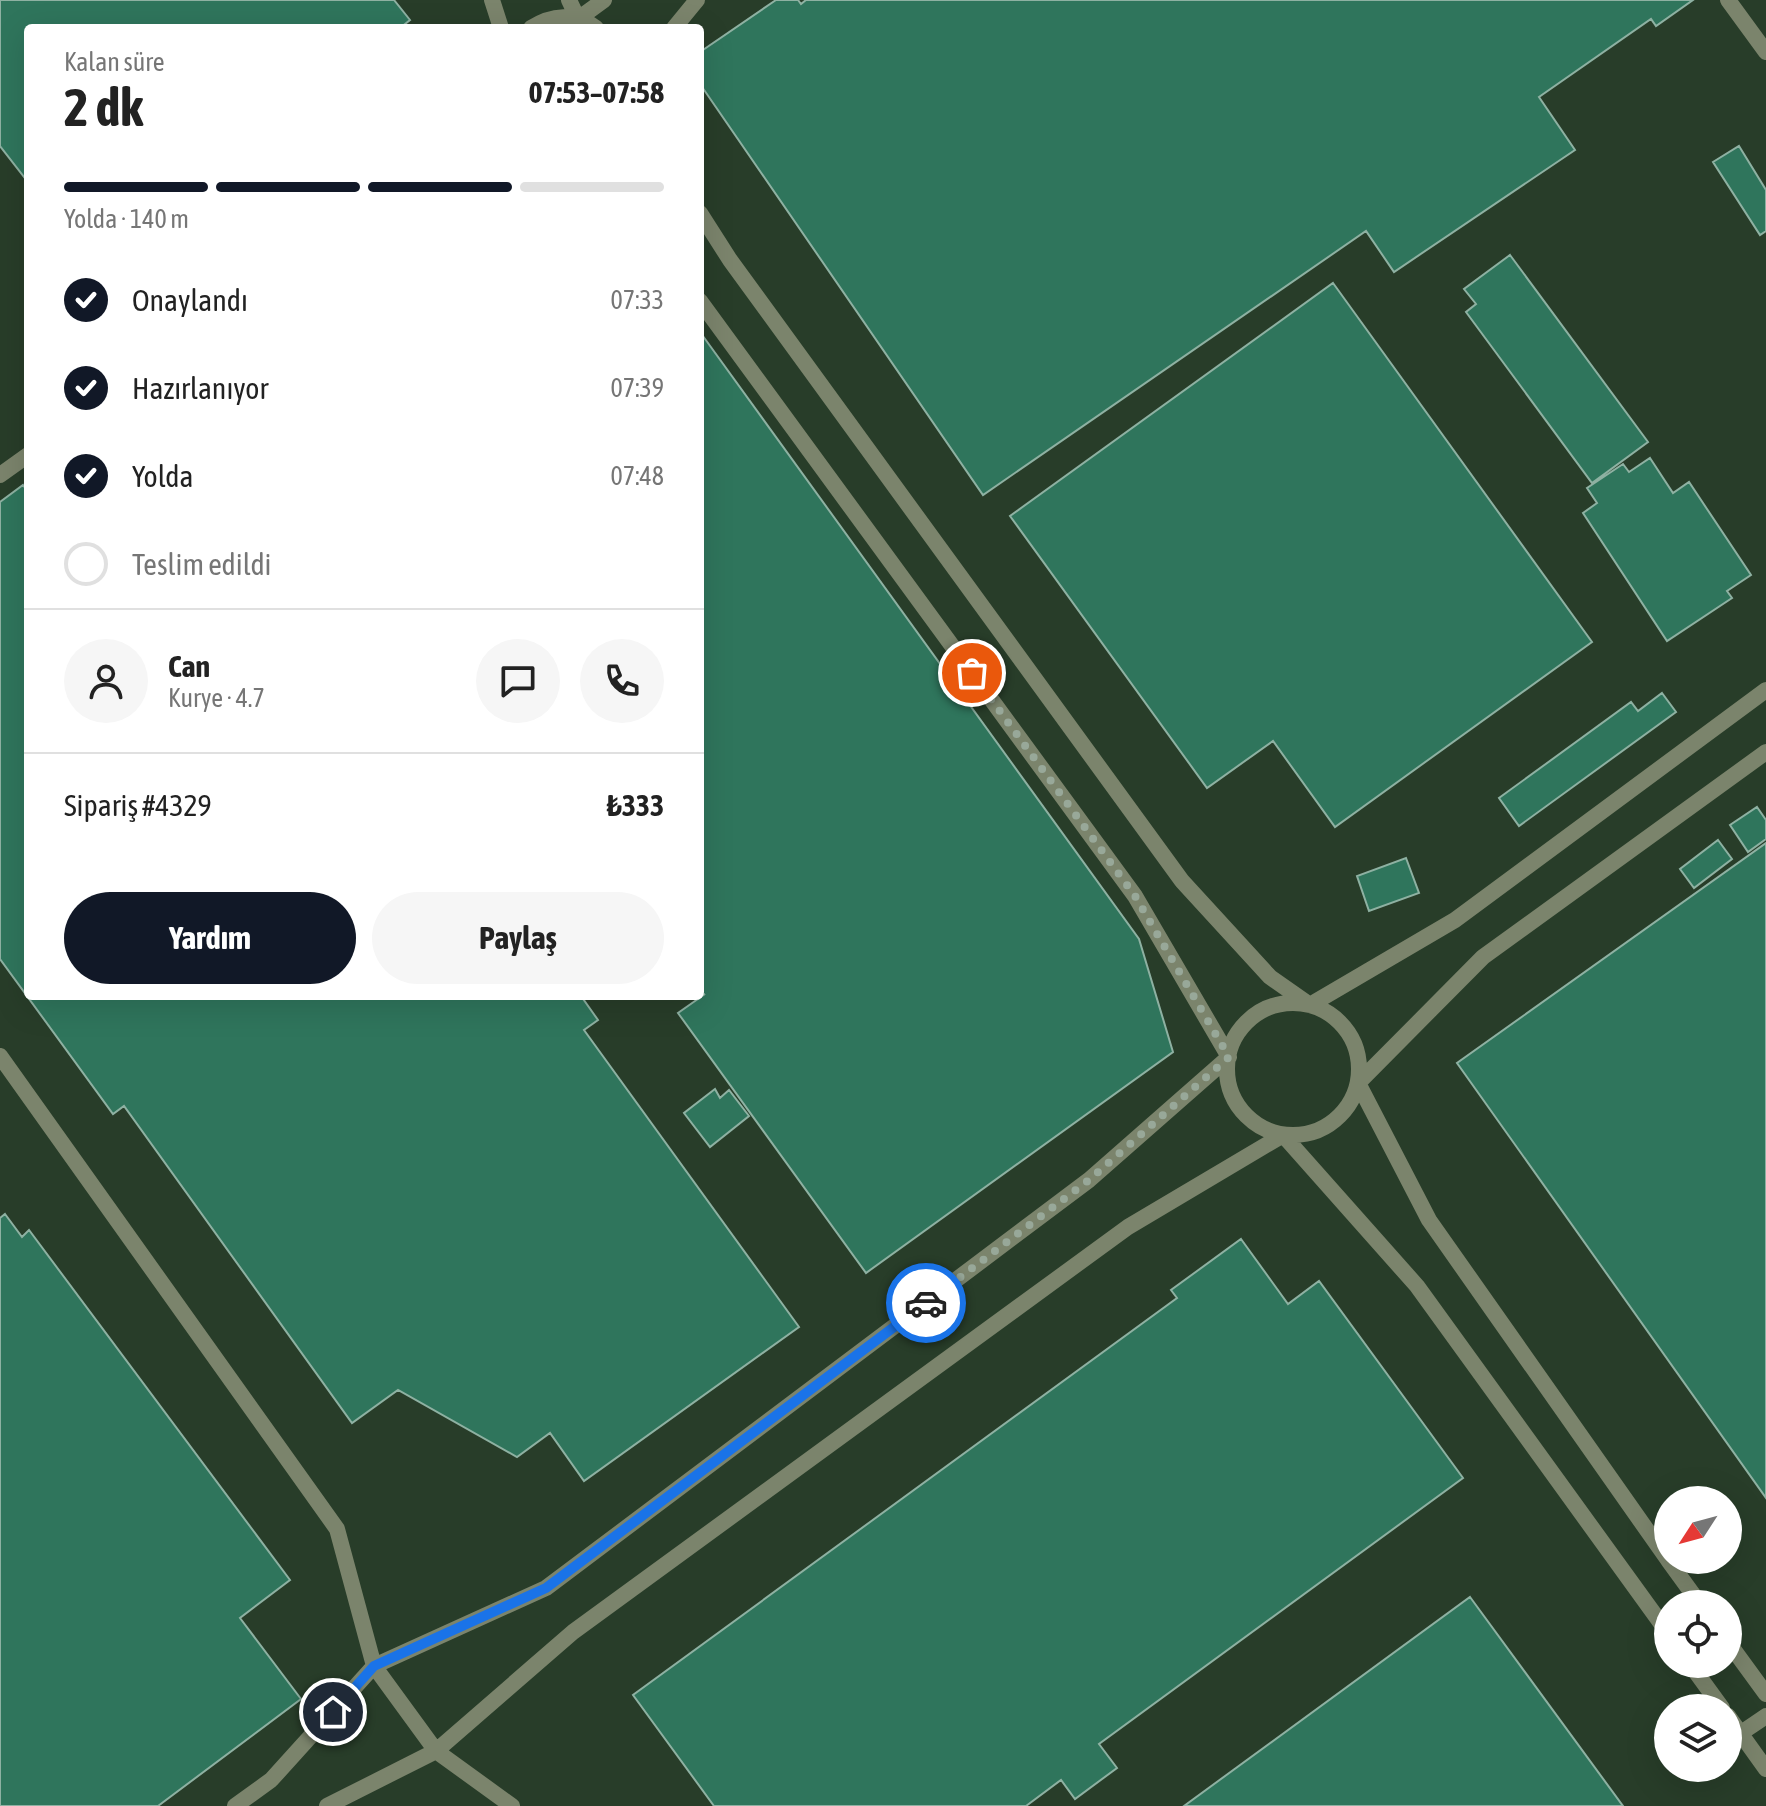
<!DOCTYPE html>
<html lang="tr">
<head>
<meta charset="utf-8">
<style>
  body { margin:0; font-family:"Asap Condensed",sans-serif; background:#f6f6f6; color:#222; height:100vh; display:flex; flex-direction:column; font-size:30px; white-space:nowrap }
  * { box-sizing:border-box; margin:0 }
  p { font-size:26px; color:#767676 }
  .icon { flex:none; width:44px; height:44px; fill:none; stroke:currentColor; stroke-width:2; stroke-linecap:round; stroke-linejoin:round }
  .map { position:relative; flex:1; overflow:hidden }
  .details { position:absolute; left:24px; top:24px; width:680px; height:976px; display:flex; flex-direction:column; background:#fff; border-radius:8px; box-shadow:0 8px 32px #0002 }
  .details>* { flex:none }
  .needle { width:52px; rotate:234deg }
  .tools { position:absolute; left:1654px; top:1486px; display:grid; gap:16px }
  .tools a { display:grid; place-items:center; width:88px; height:88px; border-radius:50%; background:#fff; box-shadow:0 8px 32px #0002; font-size:40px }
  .pin { position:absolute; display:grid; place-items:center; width:68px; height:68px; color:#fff; margin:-34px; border:4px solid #fff; border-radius:50%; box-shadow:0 2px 8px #0007 }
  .courier { position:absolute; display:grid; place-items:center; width:80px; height:80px; margin:-40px; border:6px solid #1a73e8; border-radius:50%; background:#fff; color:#222; box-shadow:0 2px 10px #0007 }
  .overview em { font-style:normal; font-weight:700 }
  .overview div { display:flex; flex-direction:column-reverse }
  .overview { display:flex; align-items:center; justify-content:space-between; height:136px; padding:0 40px }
  h1 { font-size:52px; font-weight:700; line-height:60px }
  .bar { display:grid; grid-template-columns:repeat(4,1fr); gap:12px 8px; align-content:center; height:96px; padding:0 40px }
  .bar i { height:10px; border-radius:6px; background:#e0e0e0 }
  .bar .selected { background:#111827 }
  .bar p { grid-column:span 4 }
  .line { display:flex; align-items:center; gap:20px; padding:0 40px; border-top:2px solid #e0e0e0 }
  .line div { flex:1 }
  .round { display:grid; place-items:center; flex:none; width:84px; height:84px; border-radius:42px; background:#f6f6f6 }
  ol { padding:0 40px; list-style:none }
  li { display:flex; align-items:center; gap:24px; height:88px }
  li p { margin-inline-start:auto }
  li .icon { padding:8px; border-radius:50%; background:#111827; color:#fff; stroke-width:4 }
  li:last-child { color:#767676 }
  li i { width:44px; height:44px; border:4px solid #e0e0e0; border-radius:50% }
  .primary-button { display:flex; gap:16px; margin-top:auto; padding:16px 40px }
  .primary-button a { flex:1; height:92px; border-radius:48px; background:#111827; color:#fff; font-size:32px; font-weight:700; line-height:92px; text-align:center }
  .primary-button a+a { background:#f6f6f6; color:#222 }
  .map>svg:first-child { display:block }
</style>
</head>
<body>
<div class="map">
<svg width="1766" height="1806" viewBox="0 0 1766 1806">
  <rect width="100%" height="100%" fill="#283d29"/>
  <path fill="#2f755c" stroke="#8eb1a2" stroke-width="2" d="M0 0H394L410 20 400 28H28V182L0 146Z
    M776 0H798L801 4 806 0H1693L1656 26 1651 19 1539 97 1575 150 1394 272 1366 231 983 495 700 84V52Z
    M1739 146 1766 190V231L1760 235 1713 162Z
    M1510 255 1648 442 1592 483 1466 312 1476 304 1464 289Z
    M1333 283 1592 642 1335 827 1273 741 1207 788 1010 516Z
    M700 332 1139 939 1173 1052 866 1273 678 1013 705 994 700 996Z
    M1650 458 1673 493 1689 482 1751 575 1727 591 1732 598 1667 641 1583 513 1597 503 1587 488 1623 464 1629 472Z
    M23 485 28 492V996H581L598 1020 584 1030 799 1327 584 1481 550 1433 517 1457 398 1390 352 1423 124 1106 113 1114 0 959V502Z
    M1662 693 1676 712 1519 826 1499 798 1631 702 1638 711Z
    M1757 807 1766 820V839L1748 852 1730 825Z
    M1718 840 1732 859 1694 888 1680 869Z
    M1766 843V1498L1457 1063Z
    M1406 858 1419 893 1369 911 1357 876Z
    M715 1089 720 1098 729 1090 749 1116 710 1147 684 1113Z
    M5 1214 22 1237 29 1230 290 1580 240 1618 301 1699 158 1806H0V1218Z
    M1241 1239 1288 1304 1319 1281 1463 1478 1099 1744 1117 1768 1075 1799 1061 1780 1026 1806H714L633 1695 1177 1298 1171 1290Z
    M1470 1597 1623 1806H1184Z"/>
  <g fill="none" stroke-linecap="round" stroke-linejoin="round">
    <path stroke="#7b846c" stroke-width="16" d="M492 0 501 28
      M569 0 578 19 604 0
      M1728 0 1766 52
      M531 28C551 15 576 12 596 28
      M674 28 697 0
      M700 213 730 260 1182 881 1270 977 1310 1005 1455 920 1766 690
      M0 475 28 455
      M1227 1069a66 66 0 1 1 132 0a66 66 0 1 1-132 0Z
      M0 1056 337 1529 374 1666 436 1751 512 1806
      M1668 1560 1429 1220 1358 1083 1483 957 1766 752
      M1668 1560 1700 1604
      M1728 1642 1766 1694
      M1690 1664 1722 1708
      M1728 1716 1766 1769
      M1741 1733 1766 1716
      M235 1806 271 1780 374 1666 546 1588 1089 1180 1229 1057 1135 896 700 301
      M327 1806 436 1751 573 1632 1128 1227 1283 1135 1417 1286 1668 1633"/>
  </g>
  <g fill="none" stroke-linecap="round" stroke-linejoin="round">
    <path stroke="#98a899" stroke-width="8" stroke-dasharray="0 14.4" d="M926 1303 1089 1180 1229 1057 1135 896 972 673"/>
    <path stroke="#1a73e8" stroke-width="10" d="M333 1712 374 1666 546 1588 926 1303"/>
  </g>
</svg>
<div class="tools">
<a><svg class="needle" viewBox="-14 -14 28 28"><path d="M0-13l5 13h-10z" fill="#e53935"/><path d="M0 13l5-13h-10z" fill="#767676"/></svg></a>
<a><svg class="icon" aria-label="locate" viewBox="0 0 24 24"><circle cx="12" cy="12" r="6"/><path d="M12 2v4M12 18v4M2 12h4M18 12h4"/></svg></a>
<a><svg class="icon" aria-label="layers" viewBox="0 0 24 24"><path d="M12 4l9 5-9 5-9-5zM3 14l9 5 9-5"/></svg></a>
</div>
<div class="pin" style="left:972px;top:673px;background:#ea580c"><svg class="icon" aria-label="bag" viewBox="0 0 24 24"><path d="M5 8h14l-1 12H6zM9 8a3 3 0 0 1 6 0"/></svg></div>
<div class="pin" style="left:333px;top:1712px;background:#1f2937"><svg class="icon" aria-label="home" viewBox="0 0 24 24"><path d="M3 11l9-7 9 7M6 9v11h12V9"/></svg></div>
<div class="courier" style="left:926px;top:1303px"><svg class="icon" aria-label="car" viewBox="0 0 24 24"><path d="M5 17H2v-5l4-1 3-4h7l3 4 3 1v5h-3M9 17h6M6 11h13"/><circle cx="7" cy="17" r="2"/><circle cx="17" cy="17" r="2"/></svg></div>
<section class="details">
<div class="overview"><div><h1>2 dk</h1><p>Kalan süre</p></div><em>07:53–07:58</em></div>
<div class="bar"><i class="selected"></i><i class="selected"></i><i class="selected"></i><i></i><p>Yolda · 140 m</p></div>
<ol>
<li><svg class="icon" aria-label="check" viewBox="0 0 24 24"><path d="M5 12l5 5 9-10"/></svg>Onaylandı<p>07:33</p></li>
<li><svg class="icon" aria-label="check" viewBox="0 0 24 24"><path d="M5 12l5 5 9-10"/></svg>Hazırlanıyor<p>07:39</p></li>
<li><svg class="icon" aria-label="check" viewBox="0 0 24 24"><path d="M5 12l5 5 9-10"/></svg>Yolda<p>07:48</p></li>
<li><i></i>Teslim edildi</li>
</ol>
<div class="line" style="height:144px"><a class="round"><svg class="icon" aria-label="person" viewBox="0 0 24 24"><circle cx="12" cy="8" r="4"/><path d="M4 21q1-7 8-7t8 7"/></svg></a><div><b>Can</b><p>Kurye · 4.7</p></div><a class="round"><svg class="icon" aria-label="chat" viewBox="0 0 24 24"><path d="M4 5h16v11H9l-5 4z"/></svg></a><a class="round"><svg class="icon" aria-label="phone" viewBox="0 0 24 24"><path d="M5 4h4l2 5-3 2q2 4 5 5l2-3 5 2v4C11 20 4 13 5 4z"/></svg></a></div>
<div class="line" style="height:104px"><div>Sipariş #4329</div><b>₺333</b></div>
<div class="primary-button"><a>Yardım</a><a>Paylaş</a></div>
</section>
</div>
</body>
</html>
